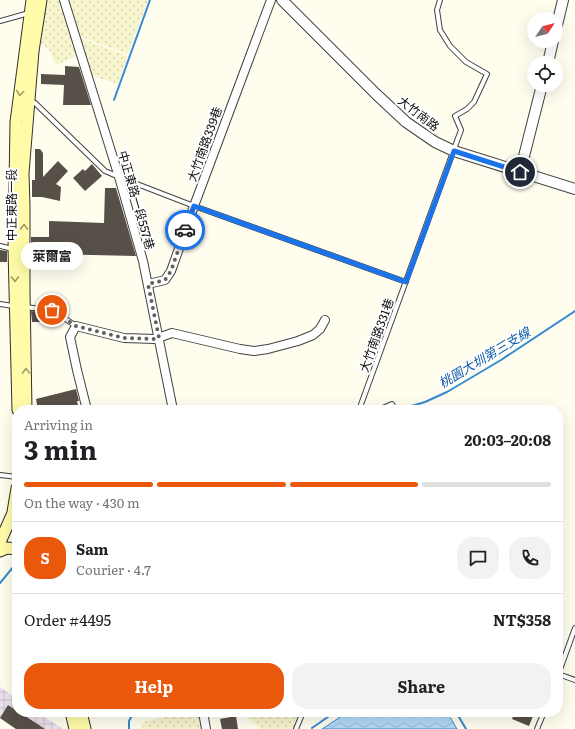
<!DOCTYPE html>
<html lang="en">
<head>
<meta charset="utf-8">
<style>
  body { margin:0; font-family:Literata,"Noto Sans TC",serif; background:#f2f2f2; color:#202124; height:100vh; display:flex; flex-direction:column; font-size:15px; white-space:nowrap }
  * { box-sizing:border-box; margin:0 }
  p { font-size:13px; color:#757577 }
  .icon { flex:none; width:22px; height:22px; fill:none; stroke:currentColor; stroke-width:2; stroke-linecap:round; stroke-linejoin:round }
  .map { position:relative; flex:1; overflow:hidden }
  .panel { position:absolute; left:12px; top:405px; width:551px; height:312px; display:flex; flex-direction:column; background:#fff; border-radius:16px; box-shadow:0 4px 16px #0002 }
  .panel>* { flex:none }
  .needle { width:26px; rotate:55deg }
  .buttons { position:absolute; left:527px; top:12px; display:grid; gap:8px }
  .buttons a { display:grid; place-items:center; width:36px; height:36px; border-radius:50%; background:#fff; box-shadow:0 4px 16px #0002; font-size:20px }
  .pin { position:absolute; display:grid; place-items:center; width:34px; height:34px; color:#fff; margin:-17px; border:2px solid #fff; border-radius:50%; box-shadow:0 1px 4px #0007 }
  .courier { position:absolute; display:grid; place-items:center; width:40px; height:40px; margin:-20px; border:3px solid #1a73e8; border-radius:50%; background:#fff; color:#222; box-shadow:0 1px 5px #0007 }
  .bubble { position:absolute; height:28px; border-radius:14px; background:#fff; box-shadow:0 4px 16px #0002; font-size:13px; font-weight:700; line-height:28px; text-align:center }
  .headline em { font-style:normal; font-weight:700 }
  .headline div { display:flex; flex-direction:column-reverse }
  .headline { display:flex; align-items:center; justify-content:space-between; height:68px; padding:0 12px }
  h1 { font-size:26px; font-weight:700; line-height:30px }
  .bar { display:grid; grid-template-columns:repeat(4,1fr); gap:6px 4px; align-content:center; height:48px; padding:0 12px }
  .bar i { height:5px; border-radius:3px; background:#e0e0e0 }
  .bar .selected { background:#ea580c }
  .bar p { grid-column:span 4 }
  .line { display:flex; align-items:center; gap:10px; padding:0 12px; border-top:1px solid #e0e0e0 }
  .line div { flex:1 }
  .round { display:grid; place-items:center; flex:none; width:42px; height:42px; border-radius:16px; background:#f2f2f2 }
  .button { display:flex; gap:8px; margin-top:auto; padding:8px 12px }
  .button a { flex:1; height:46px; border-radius:16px; background:#ea580c; color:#fff; font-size:16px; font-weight:700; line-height:46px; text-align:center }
  .button a+a { background:#f2f2f2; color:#202124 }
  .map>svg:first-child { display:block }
</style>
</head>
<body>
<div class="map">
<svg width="575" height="729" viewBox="0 0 575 729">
  <defs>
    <pattern id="industrial-grid" width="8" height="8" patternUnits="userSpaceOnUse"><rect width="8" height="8" fill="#ece2ed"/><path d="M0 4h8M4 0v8" fill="none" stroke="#c9c1ca"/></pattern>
    <pattern id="farmland-dots" width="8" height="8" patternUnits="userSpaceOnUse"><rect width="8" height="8" fill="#f6f5cd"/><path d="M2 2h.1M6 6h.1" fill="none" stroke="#d2d1af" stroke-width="1.8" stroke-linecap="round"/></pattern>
    <pattern id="water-waves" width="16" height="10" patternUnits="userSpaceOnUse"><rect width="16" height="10" fill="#b1d9f9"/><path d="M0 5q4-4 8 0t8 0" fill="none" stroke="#97b9d4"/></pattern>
  </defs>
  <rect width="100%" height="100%" fill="#fffdee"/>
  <path fill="url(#industrial-grid)" d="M0 687 17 699V712H37L63 729H16L0 718Z"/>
  <path fill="url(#farmland-dots)" d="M46 0H60L77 56 56 65 49 49 41 44Z
    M68 0H148L128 54 79 36Z
    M80 38 128 56 118 84 92 76Z
    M188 712H200L202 729H141L143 722Z
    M241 712H299L293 729H261Z"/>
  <path fill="url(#water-waves)" stroke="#348ad3" d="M348 712H447L457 729H322Z"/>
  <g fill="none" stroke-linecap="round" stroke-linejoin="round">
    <path stroke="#348ad3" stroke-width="2" d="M114 100 150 0
      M398 410 425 402 447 392 501 360 575 311
      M0 583 14 566H17
      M456 712 466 729
      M312 728 335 712
      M129 729V721L134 712"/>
  </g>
  <path fill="#575049" d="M65 66 79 67 91 105H63L64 85 41 84V74L65 75Z
    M35 149H40L43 153V177L58 161 68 171 56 184 61 187 60 201 42 197H32V180H35Z
    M92 164 102 176 85 191 73 178 83 169 85 171Z
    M105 188H116L136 256 48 254V243H31V237H49V221L104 223Z
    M0 250 7 251V262H0Z
    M31 311 51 313 52 314V322H32Z
    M76 389 79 401H77L79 410H38L36 399Z
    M8 705 17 711V712H19L45 729H16L0 718Z
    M515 712H523L533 716 529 726 512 719Z
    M236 716 238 729H222L220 719Z"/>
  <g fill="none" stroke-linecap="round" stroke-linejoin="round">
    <g stroke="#414141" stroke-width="6">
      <path id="service" d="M0 21 29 13
        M31 101 35 103 105 171 119 177 194 206 406 282
        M0 246 13 249
        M0 304 13 306
        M24 307 52 310 76 326
        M359 410 461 130 455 116 467 109 474 102 487 74 466 62 450 46 440 30 437 10 440 0
        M378 410 392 404 395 410
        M0 475 17 477
        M558 674 575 680
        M558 675 575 628
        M296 729 303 712
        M537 729 544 712"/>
    </g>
    <g stroke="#414141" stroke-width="10">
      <path id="minor" d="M64 0 119 177 143 261 173 410
        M148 284 165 280 171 271 194 206 271 0
        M87 410 77 370 70 337 76 326 124 338 155 339 172 333 240 349 254 351 268 349 298 341 313 335 320 329 325 320
        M203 712 206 729"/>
    </g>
    <g stroke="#414141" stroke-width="12">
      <path id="tertiary" d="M282 0 376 94 406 122 435 142 454 151 575 189
        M556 29 563 0
        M548 63 553 41
        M520 172 542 85"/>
    </g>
    <g stroke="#303030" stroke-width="13">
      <path id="secondary" d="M18 410 14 249 16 122 32 0
        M26 410 24 291V207L23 173 33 51 41 0
        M13 512 17 488
        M0 542 13 513 17 506
        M0 551 7 548 17 549
        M71 712 75 729
        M81 712 85 729"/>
    </g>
    <use href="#service" stroke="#fff" stroke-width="4"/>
    <use href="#minor" stroke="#fff" stroke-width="8"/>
    <use href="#tertiary" stroke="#fff" stroke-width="10"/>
    <use href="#secondary" stroke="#fffba9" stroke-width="11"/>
  </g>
  <defs><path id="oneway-chevron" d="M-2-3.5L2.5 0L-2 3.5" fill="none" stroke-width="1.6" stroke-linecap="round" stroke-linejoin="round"/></defs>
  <g stroke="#9f9c6b">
    <use href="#oneway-chevron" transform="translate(20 93) rotate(98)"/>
    <use href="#oneway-chevron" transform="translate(24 227) rotate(-89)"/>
    <use href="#oneway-chevron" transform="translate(15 279) rotate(89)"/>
    <use href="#oneway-chevron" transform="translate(26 371) rotate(-91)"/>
  </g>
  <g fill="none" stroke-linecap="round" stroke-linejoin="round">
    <path stroke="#62625c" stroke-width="4" stroke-dasharray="0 7.2" d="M52 310 76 326 124 338 155 339 159 338 148 284 165 280 171 271 185 230"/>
    <path stroke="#1a73e8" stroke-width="5" d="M185 230 194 206 406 282 454 151 520 172"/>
  </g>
  <g text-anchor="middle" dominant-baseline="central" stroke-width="4" stroke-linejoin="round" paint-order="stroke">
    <g font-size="12" fill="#0e0e0e" stroke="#fff">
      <text transform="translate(419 113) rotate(38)">大竹南路</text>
      <text transform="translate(204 144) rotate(-70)">大竹南路339巷</text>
      <text transform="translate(137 200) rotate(74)">中正東路一段557巷</text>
      <text transform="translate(11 205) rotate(-90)">中正東路一段</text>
      <text transform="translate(376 335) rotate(-70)">大竹南路331巷</text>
    </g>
    <g font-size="13" font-style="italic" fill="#115ca5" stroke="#fff">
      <text transform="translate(484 357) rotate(-31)">桃園大圳第三支線</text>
    </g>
  </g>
</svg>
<div class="buttons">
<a><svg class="needle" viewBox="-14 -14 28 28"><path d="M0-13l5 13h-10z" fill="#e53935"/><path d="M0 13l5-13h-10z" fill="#757577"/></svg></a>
<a><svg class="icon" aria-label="locate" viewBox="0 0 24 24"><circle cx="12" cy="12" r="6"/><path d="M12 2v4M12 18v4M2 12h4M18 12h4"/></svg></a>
</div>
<div class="pin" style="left:52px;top:310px;background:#ea580c"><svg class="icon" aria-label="bag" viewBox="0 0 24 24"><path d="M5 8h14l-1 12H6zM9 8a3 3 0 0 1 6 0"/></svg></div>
<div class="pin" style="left:520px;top:172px;background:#1f2937"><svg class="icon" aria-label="home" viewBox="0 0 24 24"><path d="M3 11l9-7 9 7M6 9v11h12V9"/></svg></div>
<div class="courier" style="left:185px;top:230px"><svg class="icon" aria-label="car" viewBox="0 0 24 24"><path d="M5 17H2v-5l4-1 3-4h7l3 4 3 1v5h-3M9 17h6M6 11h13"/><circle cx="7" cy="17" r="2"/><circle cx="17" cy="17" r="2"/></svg></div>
<div class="bubble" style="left:21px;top:242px;width:62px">萊爾富</div>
<section class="panel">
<div class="headline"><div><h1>3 min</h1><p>Arriving in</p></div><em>20:03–20:08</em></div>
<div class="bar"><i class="selected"></i><i class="selected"></i><i class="selected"></i><i></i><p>On the way · 430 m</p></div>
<div class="line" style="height:72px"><b class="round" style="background:#ea580c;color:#fff">S</b><div><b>Sam</b><p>Courier · 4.7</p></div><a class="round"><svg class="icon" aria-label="chat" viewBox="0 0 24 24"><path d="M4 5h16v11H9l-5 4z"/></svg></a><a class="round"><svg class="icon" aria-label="phone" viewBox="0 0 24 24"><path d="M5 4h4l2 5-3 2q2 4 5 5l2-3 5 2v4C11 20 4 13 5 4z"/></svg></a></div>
<div class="line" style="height:52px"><div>Order #4495</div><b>NT$358</b></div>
<div class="button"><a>Help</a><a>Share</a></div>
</section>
</div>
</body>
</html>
